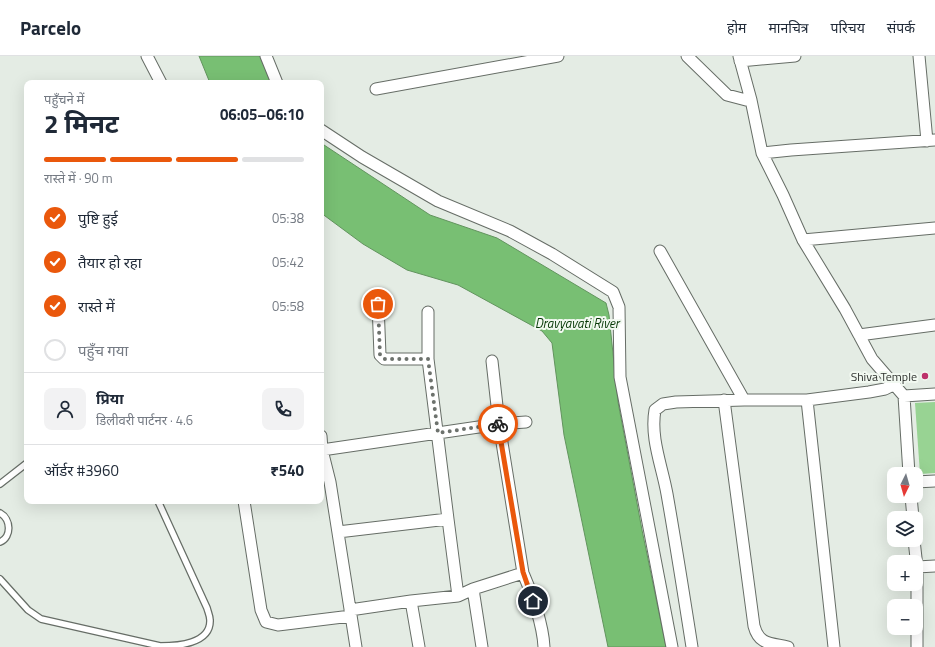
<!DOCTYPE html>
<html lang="hi">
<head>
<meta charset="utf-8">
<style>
  body { margin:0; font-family:"Titillium Web","Noto Sans Devanagari",sans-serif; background:#f2f2f3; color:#1f2937; height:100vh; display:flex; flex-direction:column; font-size:15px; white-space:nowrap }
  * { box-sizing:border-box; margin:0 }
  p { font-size:13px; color:#747a83 }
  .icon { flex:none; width:22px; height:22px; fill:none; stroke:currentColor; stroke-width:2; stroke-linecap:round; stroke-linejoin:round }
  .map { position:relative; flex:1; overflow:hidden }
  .side { position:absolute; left:24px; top:24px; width:300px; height:424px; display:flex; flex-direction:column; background:#fff; border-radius:8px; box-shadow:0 4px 16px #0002 }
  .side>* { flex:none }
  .needle { width:26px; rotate:185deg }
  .tools { position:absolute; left:887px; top:411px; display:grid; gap:8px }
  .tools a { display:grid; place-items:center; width:36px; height:36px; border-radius:8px; background:#fff; box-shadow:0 4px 16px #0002; font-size:20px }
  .pin { position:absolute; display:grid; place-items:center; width:34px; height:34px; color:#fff; margin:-17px; border:2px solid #fff; border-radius:50%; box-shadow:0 1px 4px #0007 }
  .courier { position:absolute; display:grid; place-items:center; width:40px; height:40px; margin:-20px; border:3px solid #ea580c; border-radius:50%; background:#fff; color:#222; box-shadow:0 1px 5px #0007 }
  .summary em { font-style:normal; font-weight:700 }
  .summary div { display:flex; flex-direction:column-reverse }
  .summary { display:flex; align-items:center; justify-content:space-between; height:68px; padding:0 20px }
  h1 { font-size:26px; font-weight:700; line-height:30px }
  .bar { display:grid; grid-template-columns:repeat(4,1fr); gap:6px 4px; align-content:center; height:48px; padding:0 20px }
  .bar i { height:5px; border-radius:3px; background:#e0e1e3 }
  .bar .current { background:#ea580c }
  .bar p { grid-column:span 4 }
  .line { display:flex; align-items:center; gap:10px; padding:0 20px; border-top:1px solid #e0e1e3 }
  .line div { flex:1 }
  .round { display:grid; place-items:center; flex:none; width:42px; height:42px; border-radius:8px; background:#f2f2f3 }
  ol { padding:0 20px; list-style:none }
  li { display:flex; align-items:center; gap:12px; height:44px }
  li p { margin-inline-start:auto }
  li .icon { padding:4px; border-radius:50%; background:#ea580c; color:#fff; stroke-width:4 }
  li:last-child { color:#747a83 }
  li i { width:22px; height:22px; border:2px solid #e0e1e3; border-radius:50% }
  header { display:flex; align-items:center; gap:24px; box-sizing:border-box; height:56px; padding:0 20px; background:#fff; border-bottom:1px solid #e0e1e3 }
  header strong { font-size:19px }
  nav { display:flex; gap:22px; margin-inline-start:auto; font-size:14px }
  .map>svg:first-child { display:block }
</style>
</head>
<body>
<header>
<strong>Parcelo</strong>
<nav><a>होम</a><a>मानचित्र</a><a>परिचय</a><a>संपर्क</a></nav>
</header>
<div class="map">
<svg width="935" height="591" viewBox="0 0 935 591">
  <rect width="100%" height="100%" fill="#e4ece4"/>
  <path fill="#98d393" d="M935 346V417L920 418 915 347Z"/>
  <path fill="#78bf73" stroke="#62945e" d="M199 0H260L272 27H210Z
    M321 87 430 159 497 182 606 247 609 259 618 346 642 474 666 591H608L564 379 552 287 542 275 458 229 407 214 363 188 321 157Z"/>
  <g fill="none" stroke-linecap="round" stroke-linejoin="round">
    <g stroke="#666d66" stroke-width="8">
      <path id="service" d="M0 428 27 407
        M0 457C11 463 12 481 0 486
        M0 523 28 554 41 563 160 590C177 590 211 588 210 564 210 560 208 556 207 552L158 445"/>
    </g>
    <g stroke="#666d66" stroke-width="13">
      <path id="minor" d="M147 0 161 27
        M266 0 277 27
        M687 0 727 39 746 44H751
        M739 0 751 44 762 97
        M919 0 927 85
        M740 5 795 0
        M376 33 558 0
        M321 74 362 101 438 145 510 175 552 198 613 236 619 251 620 321 672 591
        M935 84 791 94 762 97 783 139 803 184 845 253 872 303 904 340 935 338
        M803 184 935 172
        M660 195 744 344
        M859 279 935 269
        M428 303V256
        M492 305 499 368 523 517
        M904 340 909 418
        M724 344 754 570C759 589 771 587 788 591
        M807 344 834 591
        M321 380 322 394 330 426 356 591
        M322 394 499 368 526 366
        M916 426 935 425
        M911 440 913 462
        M244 445 261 554 266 566 278 569 351 560
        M448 463 458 540
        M338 476 448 463 428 303H384L380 299 378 248
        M914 484 917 511
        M473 533 523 517C532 537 543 569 544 591
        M411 545 458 540 473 533 482 591
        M350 554 411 545 419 591
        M692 591C684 540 676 489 667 438 662 410 650 382 655 354L663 348 676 346 744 344H807L869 336 885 333 895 328
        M917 591V511L935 510"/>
    </g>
    <use href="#service" stroke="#fff" stroke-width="5.5"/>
    <use href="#minor" stroke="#fff" stroke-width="11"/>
  </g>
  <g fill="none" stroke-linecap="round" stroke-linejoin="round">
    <path stroke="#6d726d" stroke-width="4" stroke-dasharray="0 7.2" d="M378 248 380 299 384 303H428L438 377 498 368"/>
    <path stroke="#ea580c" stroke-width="5" d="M498 368 523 516 533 545"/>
  </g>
  <circle fill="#bd326b" stroke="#f2f9f1" stroke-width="1.5" cx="925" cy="320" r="4"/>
  <g text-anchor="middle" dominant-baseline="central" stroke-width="4" stroke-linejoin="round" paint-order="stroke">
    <g font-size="12" fill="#2d302d" stroke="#f2f9f1" text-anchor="end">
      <text x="917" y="320">Shiva Temple</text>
    </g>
    <g font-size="13" font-style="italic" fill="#063906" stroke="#f2f9f1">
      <text x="577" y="267">Dravyavati River</text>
    </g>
  </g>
</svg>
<div class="tools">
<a><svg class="needle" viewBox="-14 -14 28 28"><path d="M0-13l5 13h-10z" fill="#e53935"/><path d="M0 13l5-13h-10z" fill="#747a83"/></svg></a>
<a><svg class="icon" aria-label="layers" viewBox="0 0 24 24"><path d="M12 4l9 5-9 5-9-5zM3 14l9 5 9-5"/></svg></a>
<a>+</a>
<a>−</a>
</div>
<div class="pin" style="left:378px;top:248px;background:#ea580c"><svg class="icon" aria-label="bag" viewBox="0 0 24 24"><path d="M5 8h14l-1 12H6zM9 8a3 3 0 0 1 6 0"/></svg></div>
<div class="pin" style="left:533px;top:545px;background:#1f2937"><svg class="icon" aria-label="home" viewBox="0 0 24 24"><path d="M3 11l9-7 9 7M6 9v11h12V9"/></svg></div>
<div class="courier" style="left:498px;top:368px"><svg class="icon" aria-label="bike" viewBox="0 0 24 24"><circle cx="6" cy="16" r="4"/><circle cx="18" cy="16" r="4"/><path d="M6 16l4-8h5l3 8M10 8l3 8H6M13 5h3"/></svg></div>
<section class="side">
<div class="summary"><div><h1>2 मिनट</h1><p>पहुँचने में</p></div><em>06:05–06:10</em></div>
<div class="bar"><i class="current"></i><i class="current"></i><i class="current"></i><i></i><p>रास्ते में · 90 m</p></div>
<ol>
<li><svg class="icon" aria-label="check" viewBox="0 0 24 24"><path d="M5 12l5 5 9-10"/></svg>पुष्टि हुई<p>05:38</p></li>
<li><svg class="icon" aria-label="check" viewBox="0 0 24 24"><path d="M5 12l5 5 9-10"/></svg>तैयार हो रहा<p>05:42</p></li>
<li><svg class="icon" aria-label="check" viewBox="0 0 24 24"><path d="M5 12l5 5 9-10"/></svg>रास्ते में<p>05:58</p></li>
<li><i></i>पहुँच गया</li>
</ol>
<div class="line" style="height:72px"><a class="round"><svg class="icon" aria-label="person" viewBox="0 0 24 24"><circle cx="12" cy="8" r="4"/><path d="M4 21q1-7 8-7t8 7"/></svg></a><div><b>प्रिया</b><p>डिलीवरी पार्टनर · 4.6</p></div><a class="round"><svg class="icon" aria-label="phone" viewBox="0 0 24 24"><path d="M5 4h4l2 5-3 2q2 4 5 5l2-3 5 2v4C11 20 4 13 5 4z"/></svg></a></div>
<div class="line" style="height:52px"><div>ऑर्डर #3960</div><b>₹540</b></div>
</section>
</div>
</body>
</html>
